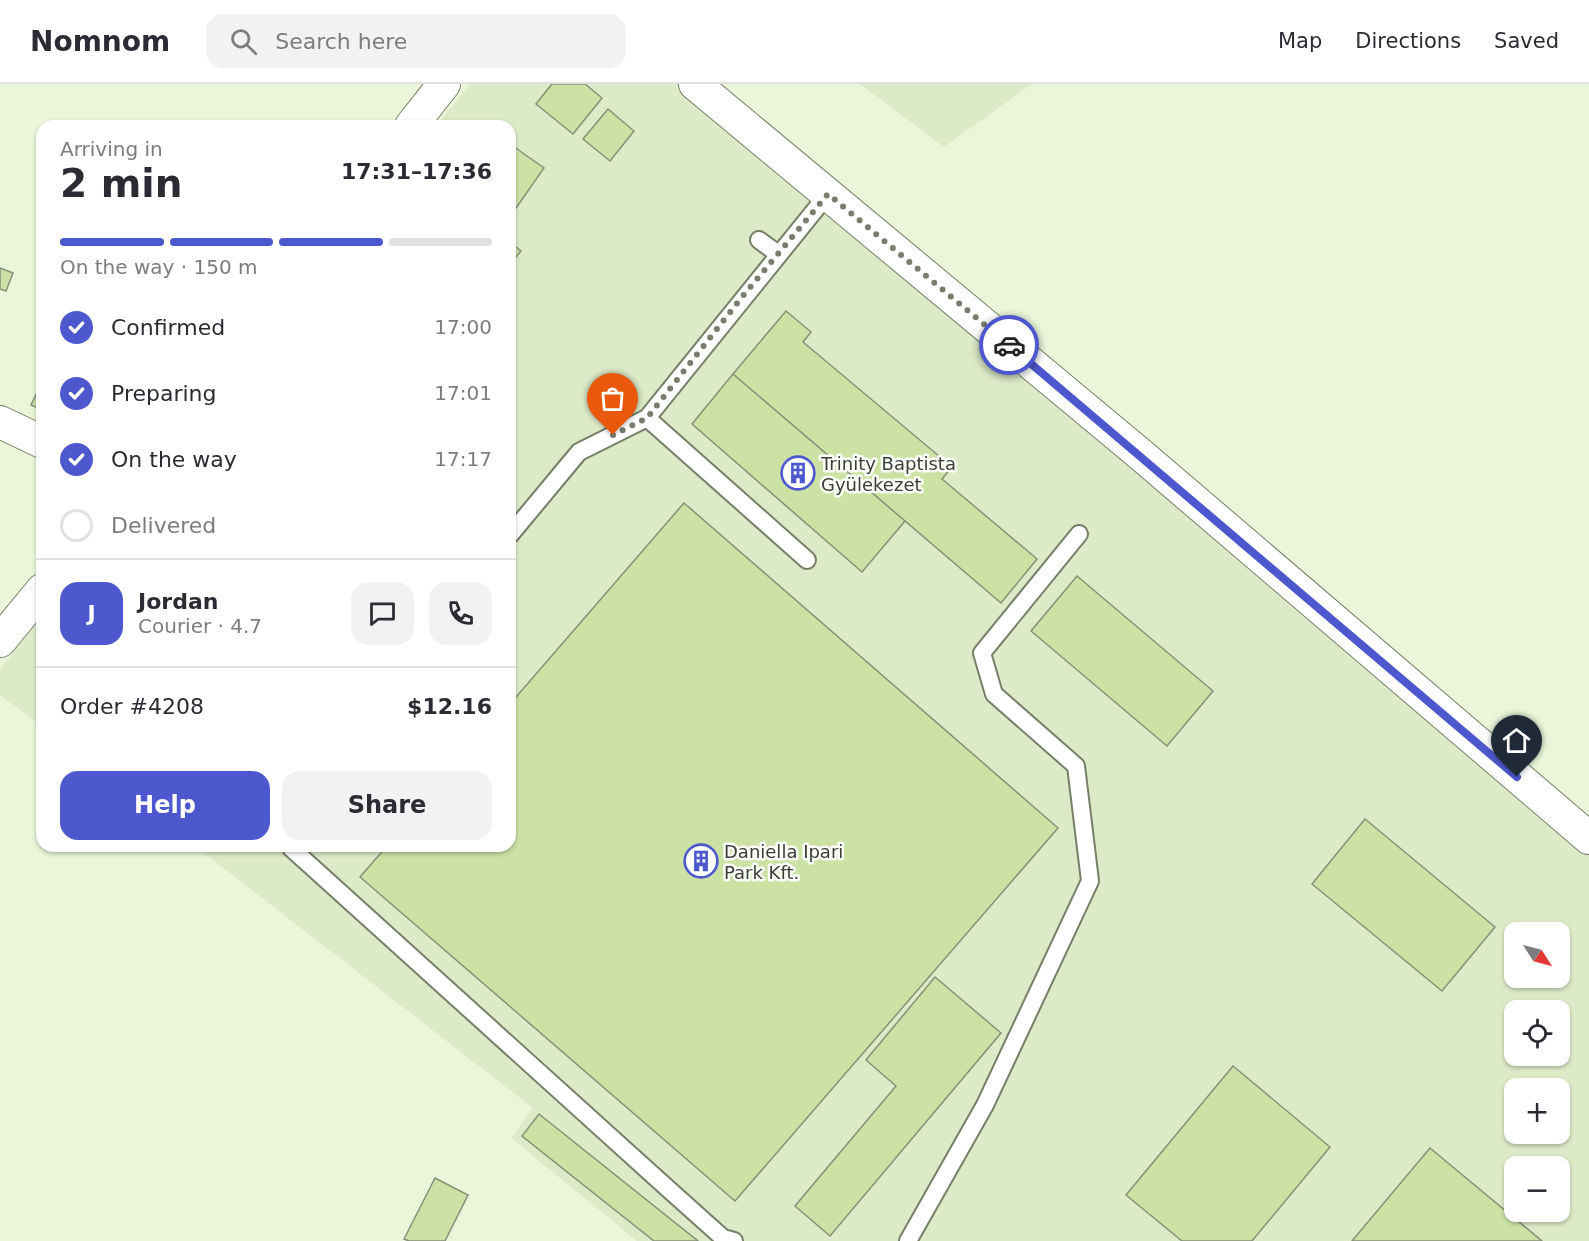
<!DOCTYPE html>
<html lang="en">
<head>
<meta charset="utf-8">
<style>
  body { margin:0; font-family:"DejaVu Sans",sans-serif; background:#f2f2f3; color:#2b2b33; height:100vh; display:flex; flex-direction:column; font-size:22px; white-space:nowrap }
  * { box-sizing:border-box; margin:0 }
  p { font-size:20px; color:#7c7c81 }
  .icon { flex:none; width:33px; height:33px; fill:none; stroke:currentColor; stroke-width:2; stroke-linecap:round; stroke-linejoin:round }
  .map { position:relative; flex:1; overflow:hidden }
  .side { position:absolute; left:36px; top:36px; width:480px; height:732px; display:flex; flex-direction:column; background:#fff; border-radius:18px; box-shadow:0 2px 4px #0004 }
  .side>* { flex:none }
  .needle { width:39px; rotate:126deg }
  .tools { position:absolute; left:1504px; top:838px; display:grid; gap:12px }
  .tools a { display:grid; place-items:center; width:66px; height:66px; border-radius:12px; background:#fff; box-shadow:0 2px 4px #0004; font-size:30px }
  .pin { position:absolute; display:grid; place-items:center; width:51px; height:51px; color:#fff; margin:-62px -26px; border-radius:50% 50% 50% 0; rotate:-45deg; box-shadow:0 0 6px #0007 }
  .pin .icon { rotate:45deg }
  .courier { position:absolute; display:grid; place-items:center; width:60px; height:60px; margin:-30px; border:4px solid #4d58ce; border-radius:50%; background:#fff; color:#222; box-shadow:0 2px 8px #0007 }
  .overview em { font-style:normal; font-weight:700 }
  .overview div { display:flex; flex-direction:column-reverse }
  .overview { display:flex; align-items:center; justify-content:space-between; height:102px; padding:0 24px }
  h1 { font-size:39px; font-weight:700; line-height:45px }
  .bar { display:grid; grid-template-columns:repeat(4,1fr); gap:9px 6px; align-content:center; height:72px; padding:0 24px }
  .bar i { height:8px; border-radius:4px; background:#e1e1e2 }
  .bar .on { background:#4d58ce }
  .bar p { grid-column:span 4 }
  .line { display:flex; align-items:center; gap:15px; padding:0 24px; border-top:2px solid #e1e1e2 }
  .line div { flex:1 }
  .round { display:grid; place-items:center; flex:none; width:63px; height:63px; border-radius:18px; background:#f2f2f3 }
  ol { padding:0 24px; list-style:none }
  li { display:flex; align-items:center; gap:18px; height:66px }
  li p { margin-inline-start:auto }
  li .icon { padding:6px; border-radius:50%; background:#4d58ce; color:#fff; stroke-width:4 }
  li:last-child { color:#7c7c81 }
  li i { width:33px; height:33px; border:3px solid #e1e1e2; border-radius:50% }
  .primary-button { display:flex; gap:12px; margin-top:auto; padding:12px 24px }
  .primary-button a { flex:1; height:69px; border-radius:18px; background:#4d58ce; color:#fff; font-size:24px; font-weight:700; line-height:69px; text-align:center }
  .primary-button a+a { background:#f2f2f3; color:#2b2b33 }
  header { display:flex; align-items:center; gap:36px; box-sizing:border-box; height:84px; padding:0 30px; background:#fff; border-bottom:2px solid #e1e1e2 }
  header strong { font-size:28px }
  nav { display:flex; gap:33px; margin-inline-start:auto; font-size:21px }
  .search { width:420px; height:54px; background:#f2f2f3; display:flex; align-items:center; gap:15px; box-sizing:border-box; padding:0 21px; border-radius:18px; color:#7c7c81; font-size:22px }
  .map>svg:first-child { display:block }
</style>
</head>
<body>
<header>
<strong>Nomnom</strong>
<div class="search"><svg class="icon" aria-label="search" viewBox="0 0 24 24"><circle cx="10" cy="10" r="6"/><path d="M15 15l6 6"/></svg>Search here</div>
<nav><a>Map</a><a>Directions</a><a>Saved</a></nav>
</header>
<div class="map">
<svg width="1589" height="1157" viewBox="0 0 1589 1157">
  <rect width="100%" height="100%" fill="#eaf5d9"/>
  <path fill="#ddeac8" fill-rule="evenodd" d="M470 0H682L1589 763V1157H637L511 1054 533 1024 195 762H510V42H436ZM1515 849H1560V894H1515ZM1515 927H1560V972H1515ZM1515 1005H1560V1050H1515ZM1515 1083H1560V1128H1515Z
    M860 0H1032L944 63Z
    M42 533V643L0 611V585Z"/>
  <path fill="#cce2a5" stroke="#879077" stroke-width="1.5" d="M552 0H585L602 14 573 50 536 20Z
    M608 25 634 47 610 77 583 55Z
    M510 60 544 84 516 124 510 120Z
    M510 158 521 167 510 180Z
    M0 184 13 189 6 207 0 205Z
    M786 227 811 248 803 258 952 383 942 395 1037 475 1001 519 733 290Z
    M733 290 905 437 862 488 692 340Z
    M42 298V326L31 321Z
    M684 419 1058 744 735 1117 360 793 387 762H510V620Z
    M1077 492 1213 607 1167 662 1031 547Z
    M1365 735 1495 843 1442 907 1312 800Z
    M935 893 1001 949 830 1152 795 1122 896 1002 866 976Z
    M1233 982 1330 1063 1252 1157H1182L1126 1111Z
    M539 1030 698 1157H654L522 1052Z
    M1430 1064 1542 1157H1352Z
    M435 1094 468 1111 445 1157H409L404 1155Z"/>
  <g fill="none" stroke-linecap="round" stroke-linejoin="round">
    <g stroke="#767f67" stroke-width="20">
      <path id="lane" d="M759 156 778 170
        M647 334 807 476
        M510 451 579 368 647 334 828 110
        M291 762V764L665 1102 723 1154 734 1157
        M908 1157 985 1021 1090 797 1076 682 994 610 982 569 1079 450"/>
    </g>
    <g stroke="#767f67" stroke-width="34">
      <path id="street" d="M695 0 1140 370 1589 754
        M411 42 444 0
        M0 338 42 358
        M0 557 42 506"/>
    </g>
    <use href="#lane" stroke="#fff" stroke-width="16"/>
    <use href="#street" stroke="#fff" stroke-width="32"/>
  </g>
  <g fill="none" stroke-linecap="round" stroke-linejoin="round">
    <path stroke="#787e6e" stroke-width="6" stroke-dasharray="0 10.8" d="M613 351 647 334 742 213 828 110 1009 261"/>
    <path stroke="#4d58ce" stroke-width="8" d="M1009 261 1517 693"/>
  </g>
  <defs>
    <g id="building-ring" transform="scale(1.725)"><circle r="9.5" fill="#fcfef9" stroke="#4d58ce" stroke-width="1.5"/><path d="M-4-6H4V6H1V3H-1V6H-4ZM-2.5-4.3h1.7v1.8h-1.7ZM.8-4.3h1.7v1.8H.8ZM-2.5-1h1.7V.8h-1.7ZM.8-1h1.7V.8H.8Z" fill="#4d58ce"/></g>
  </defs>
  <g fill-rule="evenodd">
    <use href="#building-ring" x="798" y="389"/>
    <use href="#building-ring" x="701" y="777"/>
  </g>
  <g text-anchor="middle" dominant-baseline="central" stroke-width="5" stroke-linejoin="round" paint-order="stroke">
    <g font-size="18" fill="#3a3e34" stroke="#fcfef9" text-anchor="start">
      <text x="821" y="379">Trinity Baptista<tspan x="821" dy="21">Gyülekezet</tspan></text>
      <text x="724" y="767">Daniella Ipari<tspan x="724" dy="21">Park Kft.</tspan></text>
    </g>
  </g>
</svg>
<div class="tools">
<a><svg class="needle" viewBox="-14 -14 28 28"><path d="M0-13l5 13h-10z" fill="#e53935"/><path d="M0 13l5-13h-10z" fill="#7c7c81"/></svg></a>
<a><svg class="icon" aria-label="locate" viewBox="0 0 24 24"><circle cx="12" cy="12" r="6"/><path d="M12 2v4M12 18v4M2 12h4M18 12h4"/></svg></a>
<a>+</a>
<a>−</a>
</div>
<div class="pin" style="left:613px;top:351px;background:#ea580c"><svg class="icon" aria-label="bag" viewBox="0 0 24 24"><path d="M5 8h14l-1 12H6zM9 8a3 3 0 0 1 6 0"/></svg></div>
<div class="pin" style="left:1517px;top:693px;background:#1f2937"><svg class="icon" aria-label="home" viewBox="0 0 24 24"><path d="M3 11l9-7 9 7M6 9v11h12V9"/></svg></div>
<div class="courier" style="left:1009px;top:261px"><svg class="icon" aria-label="car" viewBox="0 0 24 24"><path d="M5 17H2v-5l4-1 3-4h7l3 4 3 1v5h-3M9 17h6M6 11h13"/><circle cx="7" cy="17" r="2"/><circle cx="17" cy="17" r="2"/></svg></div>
<section class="side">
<div class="overview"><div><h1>2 min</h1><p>Arriving in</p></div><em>17:31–17:36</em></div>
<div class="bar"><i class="on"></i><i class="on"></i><i class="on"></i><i></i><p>On the way · 150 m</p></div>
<ol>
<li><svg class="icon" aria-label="check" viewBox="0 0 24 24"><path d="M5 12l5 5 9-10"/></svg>Confirmed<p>17:00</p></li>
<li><svg class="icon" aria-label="check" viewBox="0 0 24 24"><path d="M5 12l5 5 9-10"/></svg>Preparing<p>17:01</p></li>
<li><svg class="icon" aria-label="check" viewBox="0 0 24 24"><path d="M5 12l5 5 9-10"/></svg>On the way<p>17:17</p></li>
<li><i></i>Delivered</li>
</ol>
<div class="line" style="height:108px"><b class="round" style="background:#4d58ce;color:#fff">J</b><div><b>Jordan</b><p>Courier · 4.7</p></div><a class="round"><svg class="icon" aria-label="chat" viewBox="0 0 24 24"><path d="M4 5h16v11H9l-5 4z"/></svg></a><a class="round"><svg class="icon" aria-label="phone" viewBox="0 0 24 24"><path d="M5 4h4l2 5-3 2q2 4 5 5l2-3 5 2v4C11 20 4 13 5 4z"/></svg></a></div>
<div class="line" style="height:78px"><div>Order #4208</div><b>$12.16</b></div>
<div class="primary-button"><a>Help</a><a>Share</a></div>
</section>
</div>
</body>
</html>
